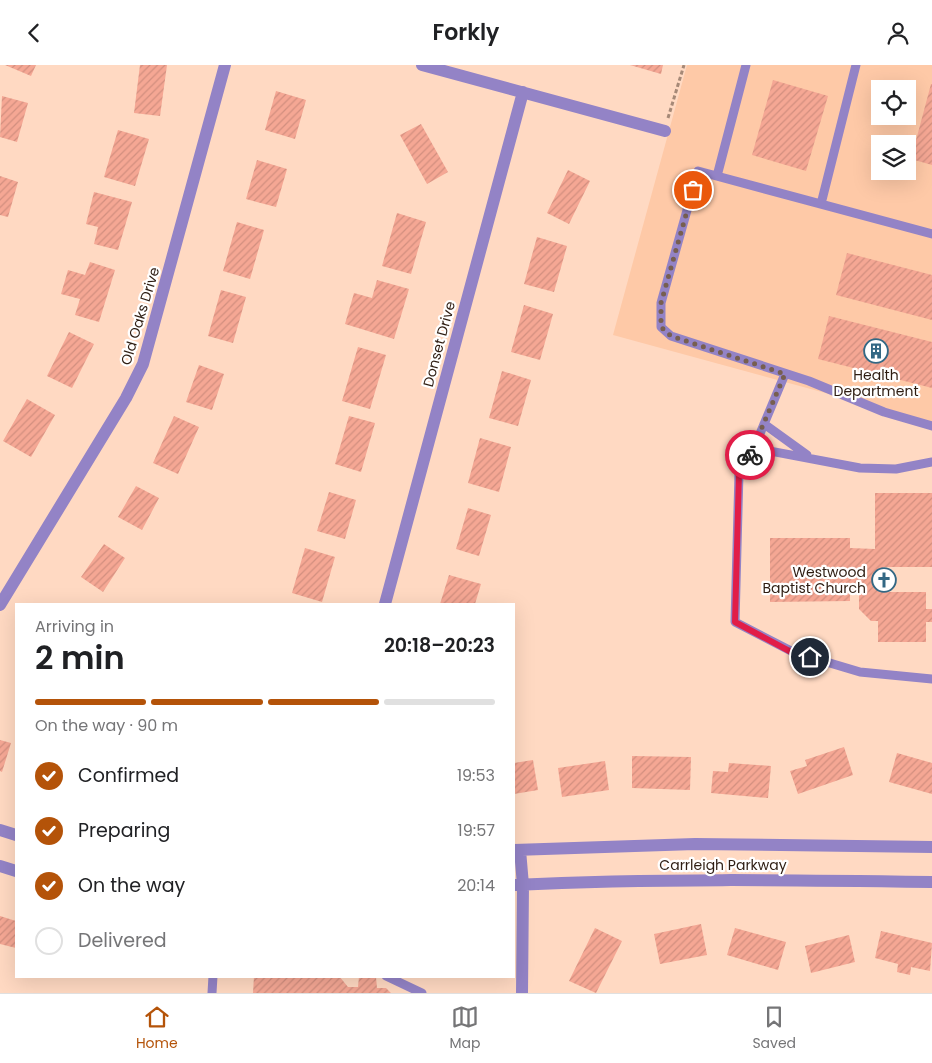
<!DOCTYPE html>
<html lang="en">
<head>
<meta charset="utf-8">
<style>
  body { margin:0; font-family:Poppins,sans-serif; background:#f2f2f2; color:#202124; height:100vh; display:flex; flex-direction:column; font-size:19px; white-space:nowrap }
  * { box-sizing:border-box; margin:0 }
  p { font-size:16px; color:#757577 }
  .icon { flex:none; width:28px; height:28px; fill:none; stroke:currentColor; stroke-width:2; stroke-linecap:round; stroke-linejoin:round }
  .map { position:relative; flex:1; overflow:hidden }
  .drawer { position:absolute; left:15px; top:538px; width:500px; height:375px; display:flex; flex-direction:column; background:#fff; border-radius:0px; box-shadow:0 5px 20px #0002 }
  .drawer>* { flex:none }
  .buttons { position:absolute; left:871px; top:15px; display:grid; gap:10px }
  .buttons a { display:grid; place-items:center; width:45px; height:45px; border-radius:0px; background:#fff; box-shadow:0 5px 20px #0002; font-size:25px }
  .pin { position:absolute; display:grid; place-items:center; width:42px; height:42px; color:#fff; margin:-21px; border:2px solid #fff; border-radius:50%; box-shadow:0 1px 5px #0007 }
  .courier { position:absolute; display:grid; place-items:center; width:50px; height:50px; margin:-25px; border:4px solid #e11d48; border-radius:50%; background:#fff; color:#222; box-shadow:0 1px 6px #0007 }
  .summary em { font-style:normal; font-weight:600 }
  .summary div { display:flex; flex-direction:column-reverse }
  .summary { display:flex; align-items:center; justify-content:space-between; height:85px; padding:0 20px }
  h1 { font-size:32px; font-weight:600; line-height:38px }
  .bar { display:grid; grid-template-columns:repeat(4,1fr); gap:8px 5px; align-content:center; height:60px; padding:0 20px }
  .bar i { height:6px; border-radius:4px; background:#e0e0e0 }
  .bar .active { background:#b45309 }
  .bar p { grid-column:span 4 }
  ol { padding:0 20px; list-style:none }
  li { display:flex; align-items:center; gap:15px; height:55px }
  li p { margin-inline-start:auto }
  li .icon { padding:5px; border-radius:50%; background:#b45309; color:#fff; stroke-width:4 }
  li:last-child { color:#757577 }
  li i { width:28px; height:28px; border:2px solid #e0e0e0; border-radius:50% }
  header { display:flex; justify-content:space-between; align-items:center; height:65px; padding:0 20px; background:#fff; font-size:22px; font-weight:600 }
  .tabs { display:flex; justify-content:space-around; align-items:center; height:70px; border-top:1px solid #e0e0e0; background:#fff; font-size:14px; color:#757577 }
  .tabs a { display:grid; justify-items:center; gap:2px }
  .tabs .active { color:#b45309 }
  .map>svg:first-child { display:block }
</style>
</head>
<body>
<header><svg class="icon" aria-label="back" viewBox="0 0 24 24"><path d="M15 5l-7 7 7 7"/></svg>Forkly<svg class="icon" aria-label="person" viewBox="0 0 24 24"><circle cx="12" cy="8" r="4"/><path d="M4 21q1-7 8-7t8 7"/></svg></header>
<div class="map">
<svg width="932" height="928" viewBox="0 0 932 928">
  <defs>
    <pattern id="building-hatch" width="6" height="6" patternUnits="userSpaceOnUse" patternTransform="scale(1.25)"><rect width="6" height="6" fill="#f5a794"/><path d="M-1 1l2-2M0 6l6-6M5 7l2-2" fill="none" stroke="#d28f7f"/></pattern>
  </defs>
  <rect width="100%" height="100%" fill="#ffd9c2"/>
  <path fill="#fec9a7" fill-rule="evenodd" d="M687 0H932V357L613 270ZM880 24H908V51H880ZM880 79H908V106H880Z"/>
  <path fill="url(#building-hatch)" d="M5 0H36L31 11Z
    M140 0H167L160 51 134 48Z
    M630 0H663L661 9Z
    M773 15 828 31 806 106 752 90Z
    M931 19H932V100L911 94Z
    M276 26 306 35 295 74 265 65Z
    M2 31 28 38 17 77 0 72Z
    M421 59 448 107 427 119 400 70Z
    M118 65 149 74 135 121 104 112Z
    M257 95 287 104 276 142 246 134Z
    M568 105 590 116 569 159 547 148Z
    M0 111 18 117 8 152 0 150Z
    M94 127 132 137 118 185 94 179 98 162 86 159Z
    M397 148 426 157 411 209 382 201Z
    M237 157 264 165 250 214 223 206Z
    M537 172 567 181 554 227 524 219Z
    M847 188 932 210V255L836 230Z
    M90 197 115 205 99 257 75 250 80 234 61 229 68 205 85 210Z
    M377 215 409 224 394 274 345 259 354 228 372 233Z
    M221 225 246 232 233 278 208 271Z
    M524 240 553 249 540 295 511 287Z
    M829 251 932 277V323L818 294Z
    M69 267 94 279 72 323 47 311Z
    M358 282 386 290 370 344 342 336Z
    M199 300 224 309 212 345 186 337Z
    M502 306 531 315 518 361 489 353Z
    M27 334 55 350 31 392 3 376Z
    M174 351 199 362 178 409 153 398Z
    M349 351 375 358 361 407 335 399Z
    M480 373 511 382 499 427 468 418Z
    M136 421 159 433 142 465 118 452Z
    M329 427 356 435 345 474 317 466Z
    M875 428H932V502H883V527H926V544H932V557H926V577H878V556H871L859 544V528H850V536L770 537V473H850V483L875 484Z
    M468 443 491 450 479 491 456 484Z
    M104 479 125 493 103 527 81 512Z
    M305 483 335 492 322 537 292 528Z
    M449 510 481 519 475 539H440Z
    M0 675 11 678 2 707 0 706Z
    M844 682 853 710 798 729 790 706 807 701 805 695Z
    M897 688 932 698V729L889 717Z
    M632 691 691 692 690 725 632 723Z
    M533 695 538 725 514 729V698Z
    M605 696 609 725 562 732 558 703Z
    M729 698 771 701 768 733 711 728 713 706 728 707Z
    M0 851 16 856V883L0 879Z
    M701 859 707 890 660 899 654 869Z
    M595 863 622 876 596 928 569 916Z
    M735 863 786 877 778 905 727 890Z
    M881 866 932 878 930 906 911 902 910 910 897 907 898 899 875 893Z
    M849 870 855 897 811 908 805 881Z
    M254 911H339L348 922H358L359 911 376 912 377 923H386L391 928H253Z"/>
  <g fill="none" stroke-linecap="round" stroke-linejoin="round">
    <path stroke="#a68977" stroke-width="3" stroke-dasharray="4 2.5" stroke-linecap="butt" d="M668 53 684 0"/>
    <path stroke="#9383c6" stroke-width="9" d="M717 111 746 0
      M821 139 856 0
      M932 169 698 106 661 238V262L671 271 809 316 884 347 932 361
      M785 309 754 383 739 408 735 557 793 587 860 607 932 614
      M764 359 807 390
      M754 383 860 403 896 404 932 397
      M386 911 422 928
      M212 928 213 911"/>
    <path stroke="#9383c6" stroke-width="12" d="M422 0 665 66
      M385 539 523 27
      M0 540 126 333 143 299 225 0"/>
    <path stroke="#9383c6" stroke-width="12" d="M0 765 16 770
      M514 785 695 779 932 782
      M520 785 523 820 522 928
      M0 801 16 806
      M514 820C653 813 792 815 932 817"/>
  </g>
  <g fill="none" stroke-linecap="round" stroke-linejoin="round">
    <path stroke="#775f50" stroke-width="5" stroke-dasharray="0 9" d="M693 125 661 238V262L671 271 785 309 750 390"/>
    <path stroke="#e11d48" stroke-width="6" d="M750 390 739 408 735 557 793 588 810 592"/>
  </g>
  <defs>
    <g id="building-ring" transform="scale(1.25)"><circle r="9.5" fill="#fff" stroke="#336884" stroke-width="1.5"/><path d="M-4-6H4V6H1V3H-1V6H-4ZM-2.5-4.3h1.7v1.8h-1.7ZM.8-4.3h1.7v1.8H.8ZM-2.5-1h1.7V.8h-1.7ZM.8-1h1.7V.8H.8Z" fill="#336884"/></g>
    <g id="church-ring" transform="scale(1.25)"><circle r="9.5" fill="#fff" stroke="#336884" stroke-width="1.5"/><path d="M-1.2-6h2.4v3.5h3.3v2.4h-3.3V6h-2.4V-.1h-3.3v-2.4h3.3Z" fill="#336884"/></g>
  </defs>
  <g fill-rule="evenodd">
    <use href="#building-ring" x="876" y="286"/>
    <use href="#church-ring" x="884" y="515"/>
  </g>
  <g text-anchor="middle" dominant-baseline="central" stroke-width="4.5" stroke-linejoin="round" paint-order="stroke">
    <g font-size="14" fill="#2e1d12" stroke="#fff">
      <text transform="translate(140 251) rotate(-73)">Old Oaks Drive</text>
      <text transform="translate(439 279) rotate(-75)">Donset Drive</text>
      <text x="723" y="800">Carrleigh Parkway</text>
    </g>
    <g font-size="14" fill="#2e1d12" stroke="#fff">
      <text x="876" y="310">Health<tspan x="876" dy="16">Department</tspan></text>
      <text x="866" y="507" text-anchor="end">Westwood<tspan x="866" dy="16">Baptist Church</tspan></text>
    </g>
  </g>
</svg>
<div class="buttons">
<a><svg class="icon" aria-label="locate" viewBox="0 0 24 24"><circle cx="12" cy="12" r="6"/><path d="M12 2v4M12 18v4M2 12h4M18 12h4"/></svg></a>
<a><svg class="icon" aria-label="layers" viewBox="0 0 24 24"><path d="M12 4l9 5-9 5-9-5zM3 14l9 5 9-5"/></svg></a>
</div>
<div class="pin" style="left:693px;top:125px;background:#ea580c"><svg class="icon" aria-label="bag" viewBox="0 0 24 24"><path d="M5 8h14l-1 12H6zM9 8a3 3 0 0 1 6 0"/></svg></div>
<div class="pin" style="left:810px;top:592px;background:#1f2937"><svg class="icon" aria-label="home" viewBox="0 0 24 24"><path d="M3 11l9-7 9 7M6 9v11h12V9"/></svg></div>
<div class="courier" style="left:750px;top:390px"><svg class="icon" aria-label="bike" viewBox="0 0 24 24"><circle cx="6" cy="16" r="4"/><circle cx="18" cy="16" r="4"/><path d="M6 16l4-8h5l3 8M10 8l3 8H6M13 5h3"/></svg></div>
<section class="drawer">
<div class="summary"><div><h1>2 min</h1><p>Arriving in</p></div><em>20:18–20:23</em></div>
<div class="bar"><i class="active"></i><i class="active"></i><i class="active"></i><i></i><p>On the way · 90 m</p></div>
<ol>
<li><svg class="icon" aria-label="check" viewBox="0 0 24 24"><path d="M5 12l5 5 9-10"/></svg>Confirmed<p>19:53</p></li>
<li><svg class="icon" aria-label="check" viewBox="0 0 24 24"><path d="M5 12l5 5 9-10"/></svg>Preparing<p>19:57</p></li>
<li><svg class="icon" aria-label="check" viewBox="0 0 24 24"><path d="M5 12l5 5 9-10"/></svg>On the way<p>20:14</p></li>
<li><i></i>Delivered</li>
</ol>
</section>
</div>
<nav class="tabs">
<a class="active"><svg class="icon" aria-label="home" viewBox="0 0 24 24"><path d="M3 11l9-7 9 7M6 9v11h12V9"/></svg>Home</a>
<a><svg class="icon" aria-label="map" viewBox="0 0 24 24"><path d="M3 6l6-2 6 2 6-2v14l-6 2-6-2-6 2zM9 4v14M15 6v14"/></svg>Map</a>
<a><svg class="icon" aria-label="saved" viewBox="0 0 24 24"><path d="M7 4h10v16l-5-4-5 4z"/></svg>Saved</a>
</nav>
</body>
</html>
